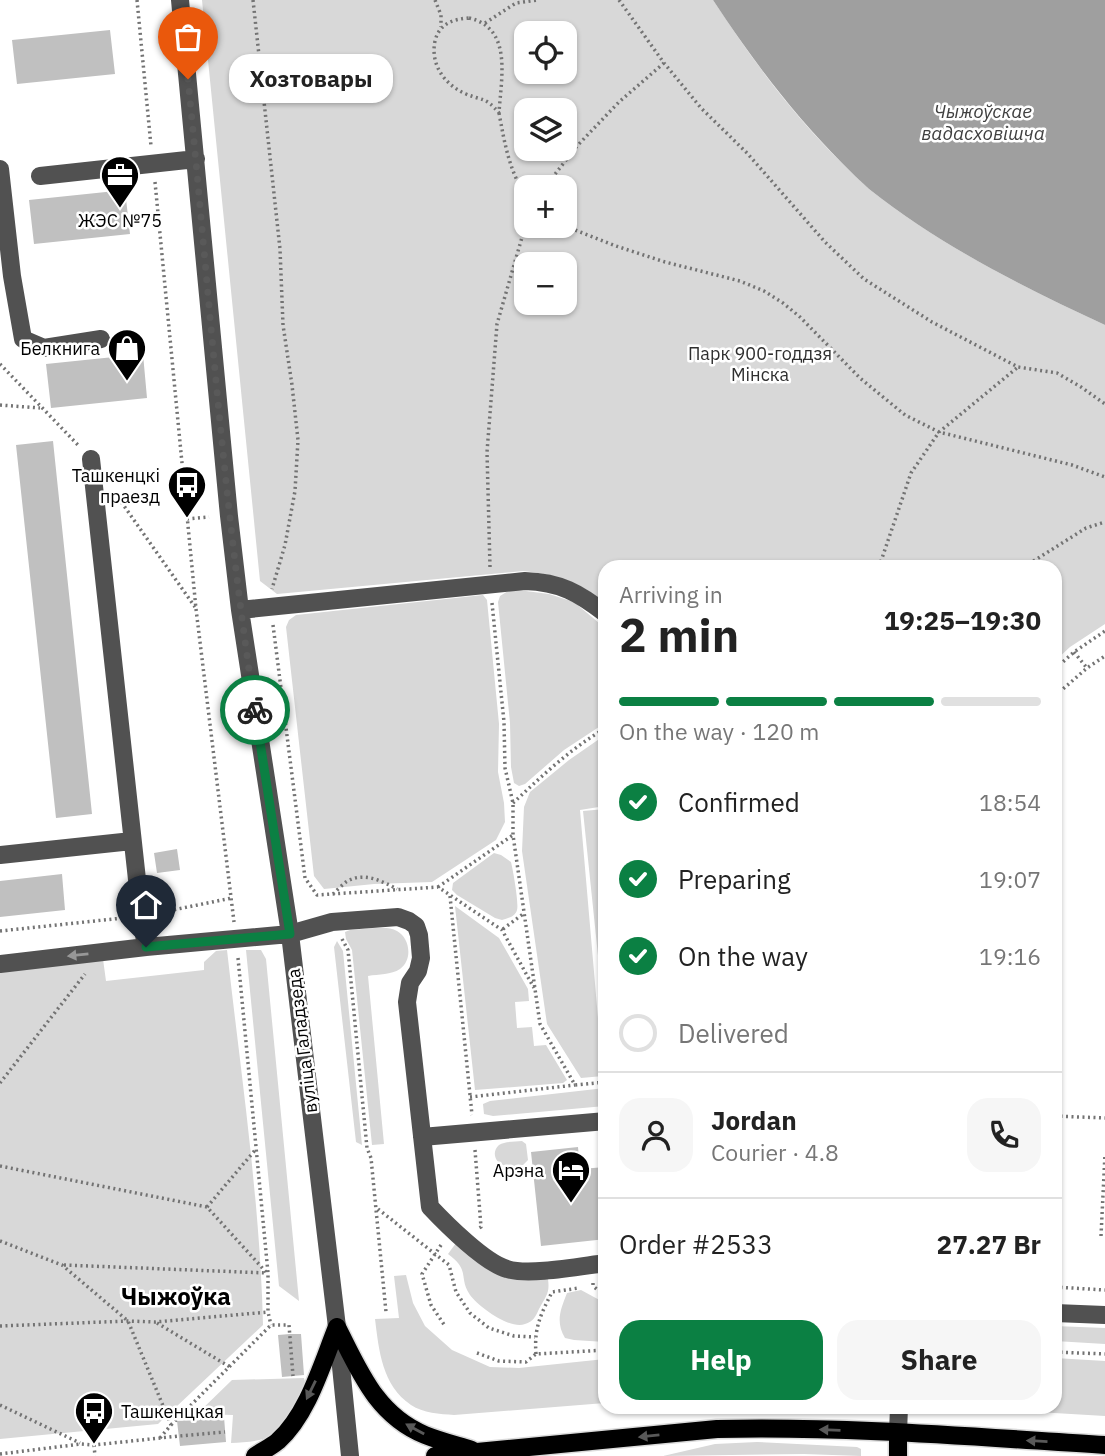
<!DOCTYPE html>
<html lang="en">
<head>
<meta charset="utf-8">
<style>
  body { margin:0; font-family:"IBM Plex Sans",sans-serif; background:#f6f6f6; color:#222; height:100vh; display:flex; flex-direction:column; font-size:26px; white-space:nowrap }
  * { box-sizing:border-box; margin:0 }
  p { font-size:23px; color:#767676 }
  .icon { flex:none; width:38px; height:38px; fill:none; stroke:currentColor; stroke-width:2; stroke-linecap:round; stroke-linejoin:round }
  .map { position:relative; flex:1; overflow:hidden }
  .details { position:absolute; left:598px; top:560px; width:464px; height:854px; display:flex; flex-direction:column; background:#fff; border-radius:21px; box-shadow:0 2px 5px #0004 }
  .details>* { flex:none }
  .buttons { position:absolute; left:514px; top:21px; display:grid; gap:14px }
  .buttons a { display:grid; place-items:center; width:63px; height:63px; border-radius:14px; background:#fff; box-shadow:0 2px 5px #0004; font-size:35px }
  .pin { position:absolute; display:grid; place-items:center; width:60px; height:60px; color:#fff; margin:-72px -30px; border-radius:50% 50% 50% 0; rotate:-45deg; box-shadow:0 0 7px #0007 }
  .pin .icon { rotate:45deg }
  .courier { position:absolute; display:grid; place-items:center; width:70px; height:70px; margin:-35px; border:5px solid #0b8043; border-radius:50%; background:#fff; color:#222; box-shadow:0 2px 9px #0007 }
  .bubble { position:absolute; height:49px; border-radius:21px; background:#fff; box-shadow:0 2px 5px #0004; font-size:23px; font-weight:700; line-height:49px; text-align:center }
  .headline em { font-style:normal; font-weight:700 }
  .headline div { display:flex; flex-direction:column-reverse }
  .headline { display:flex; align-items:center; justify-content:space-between; height:119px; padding:0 21px }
  h1 { font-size:46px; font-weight:700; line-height:52px }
  .bar { display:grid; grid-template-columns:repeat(4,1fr); gap:10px 7px; align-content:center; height:84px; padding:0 21px }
  .bar i { height:9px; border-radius:5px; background:#e0e0e0 }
  .bar .active { background:#0b8043 }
  .bar p { grid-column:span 4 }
  .line { display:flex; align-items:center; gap:18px; padding:0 21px; border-top:2px solid #e0e0e0 }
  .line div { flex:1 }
  .round { display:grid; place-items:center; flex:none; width:74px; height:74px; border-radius:21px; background:#f6f6f6 }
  ol { padding:0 21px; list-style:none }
  li { display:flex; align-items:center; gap:21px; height:77px }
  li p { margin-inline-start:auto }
  li .icon { padding:7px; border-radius:50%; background:#0b8043; color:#fff; stroke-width:4 }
  li:last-child { color:#767676 }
  li i { width:38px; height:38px; border:4px solid #e0e0e0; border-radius:50% }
  .button { display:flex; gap:14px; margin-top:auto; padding:14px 21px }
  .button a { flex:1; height:80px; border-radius:21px; background:#0b8043; color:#fff; font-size:28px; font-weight:700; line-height:80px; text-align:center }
  .button a+a { background:#f6f6f6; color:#222 }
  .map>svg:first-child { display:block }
</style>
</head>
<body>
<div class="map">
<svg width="1105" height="1456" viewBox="0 0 1105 1456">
  <rect width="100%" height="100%" fill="#fff"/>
  <path fill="#d8d8d8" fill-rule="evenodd" d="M202 0H713C751 58 792 114 842 163 851 172 860 181 869 189 941 246 1023 287 1105 325V624L1070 647 1055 661V567H606L605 603C579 581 557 575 523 571L277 594 260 581ZM527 33H565V72H527ZM527 110H565V149H527ZM527 187H565V226H527ZM527 264H565V303H527Z
    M518 590 549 594 574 602 605 628V723L564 750 525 784 519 786 514 783 511 767 510 723 498 602 500 596 508 591Z
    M483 595 487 600 499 724 498 772 504 803 505 822 496 840 432 882 374 884 324 889 314 876 286 627 289 620 296 615Z
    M605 735V806L580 810 603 1076 581 1078 547 1024 522 851 524 807 530 792 569 760Z
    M605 809H606L605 1023 583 811Z
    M494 853 501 855 511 862C513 870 519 903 517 910 515 917 508 918 502 920L495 918 457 895 452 890 453 883Z
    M455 906 499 938 528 989 529 1001 515 1002 517 1028 532 1027 534 1046 546 1045 567 1080 563 1083 475 1090Z
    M375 928C382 928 391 927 397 931 410 938 413 960 400 969 391 975 379 974 368 976L384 1144 372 1145 352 950 346 939 345 932 350 930Z
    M337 941 343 951 362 1145 356 1142 334 947Z
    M227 950C241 1075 260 1200 263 1325L158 1424 0 1439V972L103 959 106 981 204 970V962L216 951Z
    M246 950H261L266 959 299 1301 279 1286Z
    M605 1088V1106L493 1116 484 1114 483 1104 490 1101Z
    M522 1141 526 1144 528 1160 523 1165C518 1165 511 1167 506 1166 495 1164 491 1152 499 1145 505 1141 515 1142 522 1141Z
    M456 1243C490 1273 501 1283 548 1279 550 1293 546 1296 539 1309 536 1316 533 1322 525 1324 510 1330 479 1307 470 1295 458 1277 471 1271 448 1254Z
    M406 1275 413 1303 425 1326 452 1350 490 1367 519 1368 605 1359V1403L454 1415C440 1414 423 1413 411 1405 382 1385 379 1351 375 1319L399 1318 394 1276Z
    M581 1290 605 1303V1342L574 1340 565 1338C555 1321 561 1309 567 1293Z
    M1055 1326 1105 1328V1344L1055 1341Z
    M1055 1358 1105 1361V1416L952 1407H1055Z
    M304 1378C305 1381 306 1386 305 1389 303 1399 282 1429 274 1434 262 1442 245 1442 231 1443L233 1415 197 1414 232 1380Z
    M757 1442 857 1447 861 1449V1456L804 1454 663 1456 715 1444Z"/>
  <path fill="#9f9f9f" d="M713 0H1105V325C1023 287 941 246 869 189 860 181 851 172 842 163 793 114 751 58 713 0Z"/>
  <path fill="#c0c0c0" d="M110 30 115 74 17 84 12 40Z
    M125 190 130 234 34 244 29 200Z
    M143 354 147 398 51 408 46 364Z
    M53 441 92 814 56 818 16 445Z
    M177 849 180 870 157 873 154 853Z
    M62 874 65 910 0 917V881Z
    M578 1147 580 1169 606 1167V1239L541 1246 531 1152Z
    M290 1334H301L304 1375 282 1377 278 1335Z
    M224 1417 226 1442 180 1446 177 1421Z"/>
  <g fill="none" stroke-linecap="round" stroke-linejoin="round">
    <g stroke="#dbdbdb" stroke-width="21">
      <path id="major" d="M337 1327C359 1370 376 1415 425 1435 440 1441 456 1445 472 1450
        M255 1456C262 1451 271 1447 278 1441 308 1414 322 1364 337 1327
        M435 1456 717 1429C846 1426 976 1437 1105 1445
        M898 1456V1433"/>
    </g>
    <path stroke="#737373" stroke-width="3.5" stroke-dasharray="2 3.5" stroke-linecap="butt" d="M137 0 151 146
      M253 0 280 249 283 325 292 385 298 440 295 491 285 545 272 589
      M435 0 441 15V27
      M619 0 664 63 701 108 747 153 825 242 864 279 932 322 1018 367 1057 373 1081 387 1105 404
      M469 18C513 28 501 78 499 113 486 97 483 101 466 94 445 85 430 65 435 41 439 24 453 19 469 18Z
      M485 23 516 3 538 0
      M499 113C505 145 509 170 527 199
      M155 182 196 609 234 922
      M545 187 577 146 619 102 664 63
      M565 226 616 246 665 262 740 281 764 291 783 303 800 317 860 378 905 415 939 432 1072 465 1105 477
      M0 364 78 445
      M0 405 40 408
      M115 493 195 607
      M187 519 209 517
      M490 567 487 452 497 324 527 220
      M879 567 911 473 939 432 1018 367
      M1024 567 1086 528 1105 522
      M492 603 504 722 505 768 513 803V835L540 1024 575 1085 606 1082
      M273 625 305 878 317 895 438 887 502 930 534 988
      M1074 652 1087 668
      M1055 669 1074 652 1105 631
      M1055 696 1087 668 1105 656
      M513 803C542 776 571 748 606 728
      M1055 872 1060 774
      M438 887 513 835
      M333 894C337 890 342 885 346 882 363 871 382 881 397 889
      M450 896 472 1115
      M158 913 232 898
      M503 929 523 914
      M0 931 123 918
      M342 939 348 950 367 1148 371 1158 386 1312
      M238 958 268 1273V1312L271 1325
      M0 1083 85 974
      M470 1097 575 1085
      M1055 1116 1105 1118
      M475 1150 481 1227 479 1228
      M0 1166 207 1207 266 1272
      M207 1207 256 1149
      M378 1209 449 1265 456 1292 470 1313 489 1328 514 1336 535 1337
      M1101 1236 1105 1154
      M0 1241 62 1265 128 1321 171 1425 160 1438
      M441 1245 422 1274 431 1305 445 1326
      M64 1265 267 1273
      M593 1283V1286L606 1297
      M1055 1287 1105 1290
      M157 1323 230 1367
      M0 1326 128 1321 155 1322 268 1312
      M1055 1352 1105 1354
      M477 1353 499 1361 526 1362 536 1354 606 1350
      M536 1354C534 1328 540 1316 552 1292L579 1288
      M0 1405 80 1443
      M171 1425 271 1325H289L293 1376
      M94 1445 95 1456
      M0 1454 81 1444 94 1445 179 1436 225 1432"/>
    <path stroke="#515151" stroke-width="18" d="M180 0 229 516 240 610 290 934 337 1327 350 1456
      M0 169 12 276 23 339 44 348 101 339
      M40 176 196 159
      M91 459 141 916 146 947
      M240 610 525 581C560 582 579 593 606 614
      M0 855 132 841
      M0 964 146 947 290 934 332 922 398 917 409 921 416 926 419 935 421 958 418 971 410 983 407 1002 430 1207C446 1224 485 1263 507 1269 529 1276 581 1266 606 1263
      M422 1137 606 1121
      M1055 1313 1105 1315
      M898 1433 899 1407"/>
    <use href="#major" stroke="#000" stroke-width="18"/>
  </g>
  <defs><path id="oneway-solid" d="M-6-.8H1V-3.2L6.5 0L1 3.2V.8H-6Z" transform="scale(1.75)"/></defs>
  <use fill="#979797" href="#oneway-solid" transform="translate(78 955) rotate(174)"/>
  <g fill="#595959">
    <use href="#oneway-solid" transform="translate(311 1390) rotate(116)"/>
    <use href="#oneway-solid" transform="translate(415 1429) rotate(-151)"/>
    <use href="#oneway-solid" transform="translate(830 1430) rotate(-178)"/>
    <use href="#oneway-solid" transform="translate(649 1436) rotate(174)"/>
    <use href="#oneway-solid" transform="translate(1037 1441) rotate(-177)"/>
  </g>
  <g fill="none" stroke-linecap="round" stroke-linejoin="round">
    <path stroke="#595959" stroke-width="7" stroke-dasharray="0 12.6" d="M188 79C209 290 223 501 255 710"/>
    <path stroke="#0b8043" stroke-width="9" d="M146 947 290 934 255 710"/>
  </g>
  <defs>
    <g id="office-pin" transform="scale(2.0125)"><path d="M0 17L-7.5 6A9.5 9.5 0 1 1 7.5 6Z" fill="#000" stroke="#fff"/><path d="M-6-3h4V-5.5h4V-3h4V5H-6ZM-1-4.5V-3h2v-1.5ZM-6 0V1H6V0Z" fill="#fff"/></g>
    <g id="shop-pin" transform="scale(2.0125)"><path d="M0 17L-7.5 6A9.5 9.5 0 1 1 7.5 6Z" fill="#000" stroke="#fff"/><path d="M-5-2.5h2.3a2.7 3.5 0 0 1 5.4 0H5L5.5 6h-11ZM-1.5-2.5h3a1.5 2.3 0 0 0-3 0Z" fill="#fff"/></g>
    <g id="bus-pin" transform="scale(2.0125)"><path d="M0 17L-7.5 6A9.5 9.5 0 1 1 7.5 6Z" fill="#000" stroke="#fff"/><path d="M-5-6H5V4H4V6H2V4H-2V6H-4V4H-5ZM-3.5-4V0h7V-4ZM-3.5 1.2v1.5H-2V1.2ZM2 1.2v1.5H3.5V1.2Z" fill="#fff"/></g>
    <g id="hotel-pin" transform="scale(2.0125)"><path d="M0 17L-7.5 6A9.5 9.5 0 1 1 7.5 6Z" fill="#000" stroke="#fff"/><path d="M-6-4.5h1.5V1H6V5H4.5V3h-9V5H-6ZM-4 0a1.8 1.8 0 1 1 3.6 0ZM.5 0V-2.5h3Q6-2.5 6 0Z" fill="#fff"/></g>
  </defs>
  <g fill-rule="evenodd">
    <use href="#office-pin" x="120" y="175"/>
    <use href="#shop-pin" x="127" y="348"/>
    <use href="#bus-pin" x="187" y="485"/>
    <use href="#hotel-pin" x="571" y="1170"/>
    <use href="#bus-pin" x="94" y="1411"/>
  </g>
  <g text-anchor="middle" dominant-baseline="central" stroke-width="5" stroke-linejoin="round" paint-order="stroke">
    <g font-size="18" fill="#000" stroke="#fff" text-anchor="end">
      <text x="120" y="220" text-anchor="middle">ЖЭС №75</text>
      <text x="100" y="348">Белкнига</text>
      <text x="160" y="475">Ташкенцкі<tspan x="160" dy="21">праезд</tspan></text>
      <text x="544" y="1170">Арэна</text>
      <text x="121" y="1411" text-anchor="start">Ташкенцкая</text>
    </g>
    <g font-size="18" fill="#2f2f2f" stroke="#fff">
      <text x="760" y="353">Парк 900-годдзя<tspan x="760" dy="21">Мінска</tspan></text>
    </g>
    <g font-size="18" fill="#000" stroke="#fff">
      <text transform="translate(302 1041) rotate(-97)">вуліца Галадзеда</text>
    </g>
    <g font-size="19" font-style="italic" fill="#404040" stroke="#fff">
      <text x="983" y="111">Чыжоўскае<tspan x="983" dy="22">вадасховішча</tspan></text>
    </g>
    <g font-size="24" font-weight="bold" fill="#000" stroke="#fff">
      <text x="176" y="1296">Чыжоўка</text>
    </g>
  </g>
</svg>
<div class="buttons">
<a><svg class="icon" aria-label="locate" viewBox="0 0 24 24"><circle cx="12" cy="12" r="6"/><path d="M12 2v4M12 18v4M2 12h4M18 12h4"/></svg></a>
<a><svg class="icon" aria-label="layers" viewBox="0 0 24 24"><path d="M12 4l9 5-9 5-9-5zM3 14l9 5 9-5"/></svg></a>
<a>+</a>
<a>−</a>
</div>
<div class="pin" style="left:188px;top:79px;background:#ea580c"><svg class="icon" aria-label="bag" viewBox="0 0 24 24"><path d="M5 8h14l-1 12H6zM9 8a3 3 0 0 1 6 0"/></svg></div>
<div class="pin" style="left:146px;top:947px;background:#1f2937"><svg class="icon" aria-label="home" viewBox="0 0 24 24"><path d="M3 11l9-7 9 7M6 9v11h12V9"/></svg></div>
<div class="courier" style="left:255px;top:710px"><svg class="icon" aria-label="bike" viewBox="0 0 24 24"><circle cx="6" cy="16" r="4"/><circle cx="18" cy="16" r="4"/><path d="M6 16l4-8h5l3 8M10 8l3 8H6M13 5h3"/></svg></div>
<div class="bubble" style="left:229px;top:54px;width:164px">Хозтовары</div>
<section class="details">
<div class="headline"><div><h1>2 min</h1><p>Arriving in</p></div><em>19:25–19:30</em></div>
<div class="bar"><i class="active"></i><i class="active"></i><i class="active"></i><i></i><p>On the way · 120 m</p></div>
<ol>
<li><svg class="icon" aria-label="check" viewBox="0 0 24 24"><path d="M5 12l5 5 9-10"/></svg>Confirmed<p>18:54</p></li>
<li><svg class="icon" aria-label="check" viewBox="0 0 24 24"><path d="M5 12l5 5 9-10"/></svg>Preparing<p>19:07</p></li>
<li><svg class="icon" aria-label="check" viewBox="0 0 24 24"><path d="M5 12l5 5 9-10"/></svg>On the way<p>19:16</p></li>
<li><i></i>Delivered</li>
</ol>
<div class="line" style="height:126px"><a class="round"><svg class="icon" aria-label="person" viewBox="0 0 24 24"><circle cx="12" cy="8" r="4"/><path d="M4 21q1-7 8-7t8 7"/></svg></a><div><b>Jordan</b><p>Courier · 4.8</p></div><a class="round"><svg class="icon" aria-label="phone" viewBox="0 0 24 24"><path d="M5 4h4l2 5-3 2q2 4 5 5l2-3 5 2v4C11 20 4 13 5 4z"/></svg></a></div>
<div class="line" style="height:91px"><div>Order #2533</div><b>27.27 Br</b></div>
<div class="button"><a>Help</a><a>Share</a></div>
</section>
</div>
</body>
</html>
